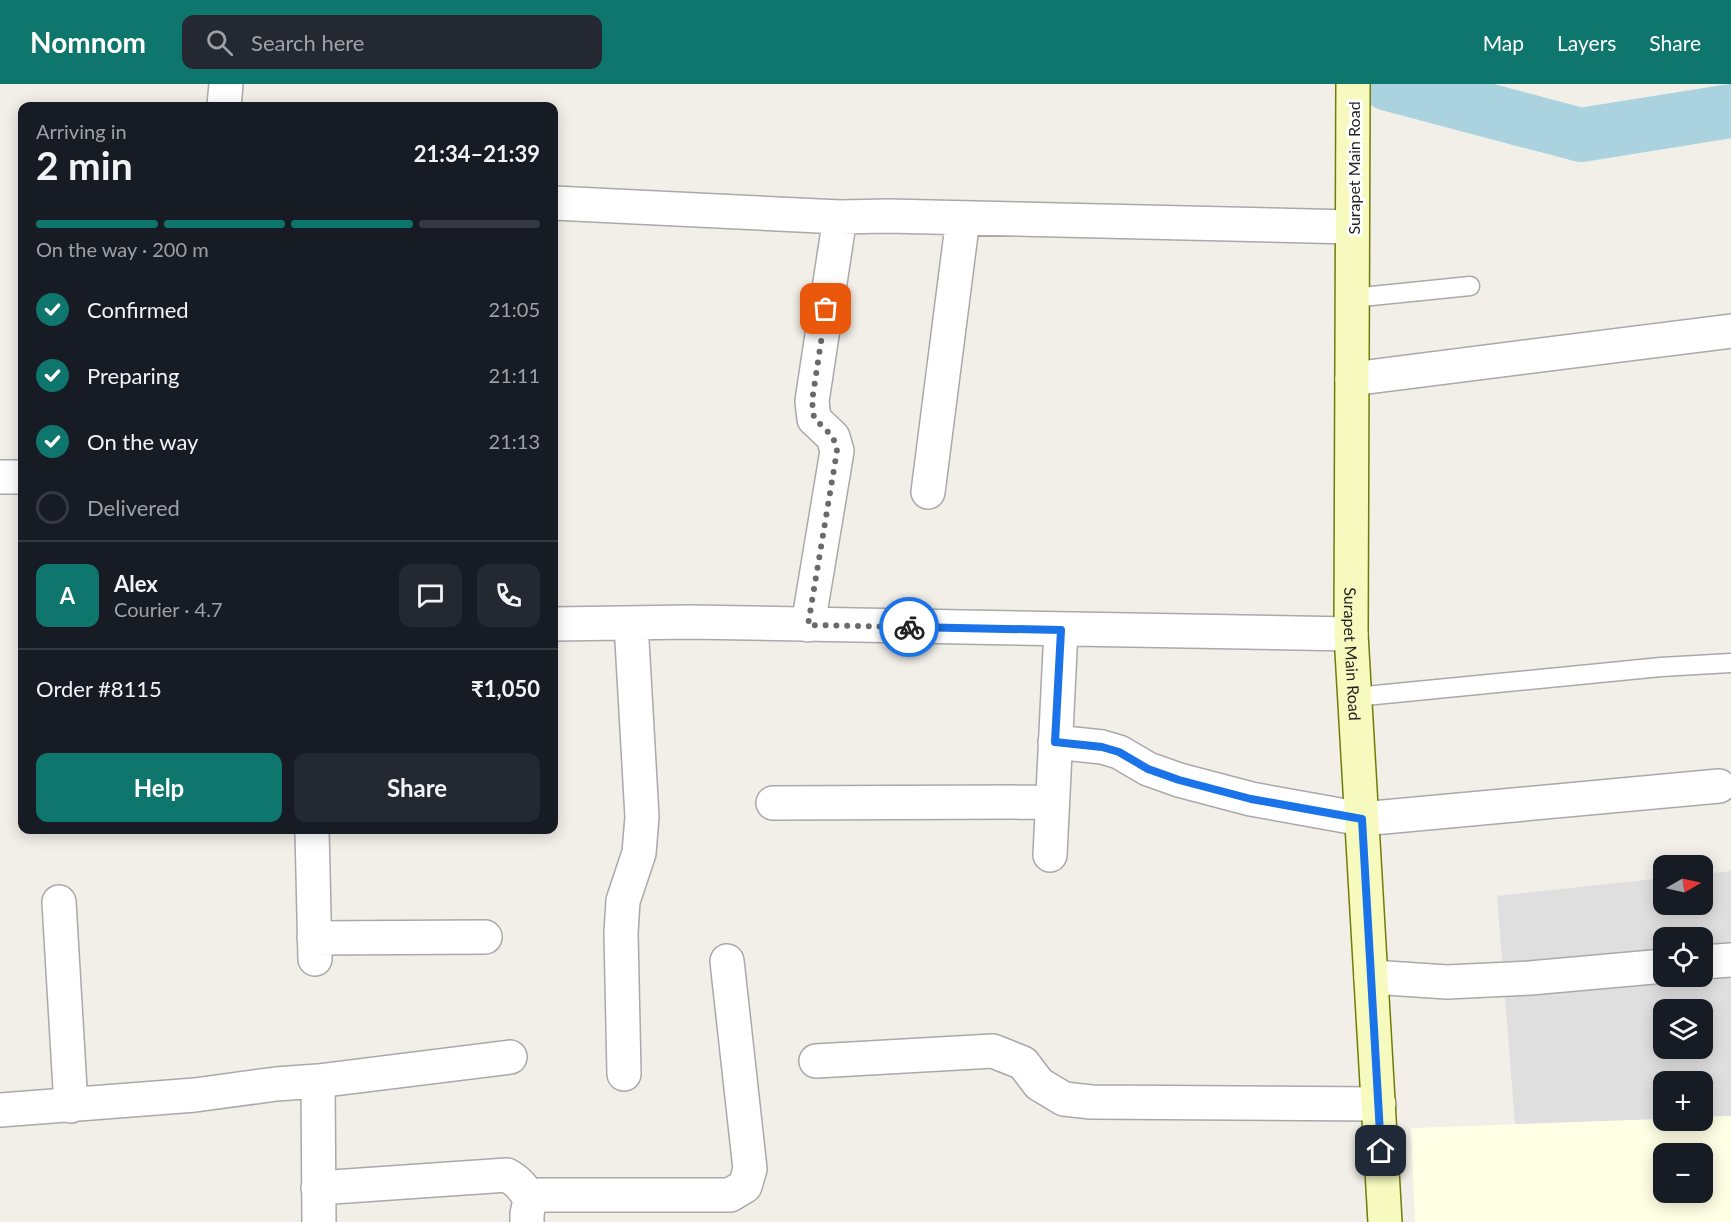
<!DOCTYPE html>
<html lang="en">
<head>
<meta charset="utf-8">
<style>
  body { margin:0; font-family:Lato,sans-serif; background:#242831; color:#f1f3f6; height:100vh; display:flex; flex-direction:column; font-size:22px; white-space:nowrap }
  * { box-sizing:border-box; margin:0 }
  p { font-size:20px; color:#9ea1a6 }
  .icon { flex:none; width:33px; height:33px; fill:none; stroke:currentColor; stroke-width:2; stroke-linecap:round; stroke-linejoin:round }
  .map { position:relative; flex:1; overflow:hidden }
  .side { position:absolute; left:18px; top:18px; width:540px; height:732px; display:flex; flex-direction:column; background:#171b24; border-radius:12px; box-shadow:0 3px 15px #0003 }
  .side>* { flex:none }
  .needle { width:39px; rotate:81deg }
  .fabs { position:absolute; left:1653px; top:771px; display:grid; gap:12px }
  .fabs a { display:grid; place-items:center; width:60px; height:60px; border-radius:12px; background:#171b24; box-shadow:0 3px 15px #0003; font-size:30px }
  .pin { position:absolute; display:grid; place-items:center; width:51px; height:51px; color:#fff; margin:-26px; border-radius:12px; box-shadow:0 3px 9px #0006 }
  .courier { position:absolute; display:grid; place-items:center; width:60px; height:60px; margin:-30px; border:4px solid #1a73e8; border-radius:50%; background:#fff; color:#222; box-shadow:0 2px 8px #0007 }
  .overview em { font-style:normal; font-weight:700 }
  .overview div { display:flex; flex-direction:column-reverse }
  .overview { display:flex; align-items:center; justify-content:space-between; height:102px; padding:0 18px }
  h1 { font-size:39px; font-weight:700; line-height:45px }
  .bar { display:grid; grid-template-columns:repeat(4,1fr); gap:9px 6px; align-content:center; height:72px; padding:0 18px }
  .bar i { height:8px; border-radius:4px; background:#363941 }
  .bar .on { background:#0f766e }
  .bar p { grid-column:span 4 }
  .line { display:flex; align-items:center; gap:15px; padding:0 18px; border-top:2px solid #363941 }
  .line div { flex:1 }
  .round { display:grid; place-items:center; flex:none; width:63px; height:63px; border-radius:12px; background:#242831 }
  ol { padding:0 18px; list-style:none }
  li { display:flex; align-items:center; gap:18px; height:66px }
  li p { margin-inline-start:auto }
  li .icon { padding:6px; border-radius:50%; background:#0f766e; color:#fff; stroke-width:4 }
  li:last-child { color:#9ea1a6 }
  li i { width:33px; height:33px; border:3px solid #363941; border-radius:50% }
  .cta { display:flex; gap:12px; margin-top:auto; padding:12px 18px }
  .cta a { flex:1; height:69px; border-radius:12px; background:#0f766e; color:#fff; font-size:24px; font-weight:700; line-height:69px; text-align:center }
  .cta a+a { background:#242831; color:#f1f3f6 }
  header { display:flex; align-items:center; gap:36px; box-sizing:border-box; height:84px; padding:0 30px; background:#0f766e; color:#fff }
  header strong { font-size:28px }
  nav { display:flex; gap:33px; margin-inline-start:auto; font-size:21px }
  .search { width:420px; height:54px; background:#242831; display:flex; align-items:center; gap:15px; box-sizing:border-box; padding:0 21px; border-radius:12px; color:#9ea1a6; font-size:22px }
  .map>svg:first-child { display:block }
</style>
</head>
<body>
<header>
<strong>Nomnom</strong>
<div class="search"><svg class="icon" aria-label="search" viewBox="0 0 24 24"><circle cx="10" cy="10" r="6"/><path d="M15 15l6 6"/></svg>Search here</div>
<nav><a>Map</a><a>Layers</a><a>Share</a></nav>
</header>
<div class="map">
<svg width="1731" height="1138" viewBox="0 0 1731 1138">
  <rect width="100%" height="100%" fill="#f2efe9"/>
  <path fill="#e0dfdf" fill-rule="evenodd" d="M1731 787V1032L1703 1033 1702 998H1664L1663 1035 1515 1040 1497 812 1663 794 1664 820H1702L1703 790ZM1664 854H1702V892H1664ZM1664 926H1702V964H1664Z"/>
  <path fill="#ffffe5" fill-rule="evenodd" d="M1731 1032V1138H1415L1411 1044 1663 1035 1664 1036H1702L1703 1033ZM1664 1070H1702V1108H1664Z"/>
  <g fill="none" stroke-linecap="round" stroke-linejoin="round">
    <path stroke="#aad3df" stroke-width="54" d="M1388 0 1581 51 1731 27"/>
    <g stroke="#a9a9a9" stroke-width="21">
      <path id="service" d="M1352 214 1470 202
        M1355 613 1661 583 1731 579"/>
    </g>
    <g stroke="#a9a9a9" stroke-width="36">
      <path id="minor" d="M224 22 226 0
        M554 119 840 133 888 132 1352 143
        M1352 295 1731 247
        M0 393H22
        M928 408 963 134
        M554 540 691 538 1351 550
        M808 541 837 367 833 353 814 335 812 317 840 133
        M1055 658 1102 663 1119 668 1148 685 1179 696 1251 715 1362 735 1719 702
        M773 719 1052 718
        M312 746 315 875
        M1050 771 1061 546
        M59 818 71 1022
        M314 854 485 853
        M816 977 993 967 1023 979 1039 1000 1064 1015 1091 1018 1379 1020
        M624 990 621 849 623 817 639 769 642 733 631 539
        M318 997 319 1138
        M0 1026 195 1011 276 1000 318 997 510 973
        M318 1104 507 1091C518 1097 525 1105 530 1116
        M527 1138V1130L530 1116 540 1111H730L745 1102 750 1085 727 877"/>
    </g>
    <g stroke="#a9a9a9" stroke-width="36">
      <path id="tertiary" d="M1702 878 1731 876
        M1371 893 1447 898 1530 894 1664 882"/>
    </g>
    <g stroke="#707d05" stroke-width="36">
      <g id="secondary">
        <path id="s1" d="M1353 0 1351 550 1385 1138"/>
      </g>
    </g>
    <use href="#service" stroke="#fff" stroke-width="18"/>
    <use href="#minor" stroke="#fff" stroke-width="33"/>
    <use href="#tertiary" stroke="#fff" stroke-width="33"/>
    <use href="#secondary" stroke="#f7fabf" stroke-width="33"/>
  </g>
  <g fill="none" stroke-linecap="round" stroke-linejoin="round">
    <path stroke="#6b6a68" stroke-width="6" stroke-dasharray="0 10.8" d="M826 225 812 317 814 334 833 353 837 367 808 541 909 543"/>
    <path stroke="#1a73e8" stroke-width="8" d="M909 543 1061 546 1055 658 1102 663 1119 668 1148 685 1179 696 1251 715 1362 735 1381 1067"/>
  </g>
  <g text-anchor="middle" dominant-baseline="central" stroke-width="6" stroke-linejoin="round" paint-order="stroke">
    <g font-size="16" fill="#222" stroke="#fff">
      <text transform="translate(1353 84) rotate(-90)">Surapet Main Road</text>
      <text stroke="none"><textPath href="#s1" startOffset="570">Surapet Main Road</textPath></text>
    </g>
  </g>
</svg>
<div class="fabs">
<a><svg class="needle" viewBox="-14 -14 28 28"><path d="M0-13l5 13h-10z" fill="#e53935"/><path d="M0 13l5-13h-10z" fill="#9ea1a6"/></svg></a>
<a><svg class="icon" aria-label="locate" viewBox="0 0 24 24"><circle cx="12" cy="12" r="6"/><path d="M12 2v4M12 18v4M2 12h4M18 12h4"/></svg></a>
<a><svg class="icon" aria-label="layers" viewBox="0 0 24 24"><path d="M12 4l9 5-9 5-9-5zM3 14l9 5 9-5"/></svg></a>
<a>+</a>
<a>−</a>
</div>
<div class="pin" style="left:826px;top:225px;background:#ea580c"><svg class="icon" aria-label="bag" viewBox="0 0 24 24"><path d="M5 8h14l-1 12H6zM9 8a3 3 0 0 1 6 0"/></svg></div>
<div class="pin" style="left:1381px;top:1067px;background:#1f2937"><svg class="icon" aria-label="home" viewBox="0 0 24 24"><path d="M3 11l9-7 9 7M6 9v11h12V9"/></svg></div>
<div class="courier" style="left:909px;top:543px"><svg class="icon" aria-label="bike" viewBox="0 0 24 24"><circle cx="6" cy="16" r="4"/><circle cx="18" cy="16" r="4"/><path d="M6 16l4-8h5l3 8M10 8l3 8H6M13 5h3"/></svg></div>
<section class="side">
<div class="overview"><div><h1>2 min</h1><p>Arriving in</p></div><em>21:34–21:39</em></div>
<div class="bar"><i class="on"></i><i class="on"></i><i class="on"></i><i></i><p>On the way · 200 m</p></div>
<ol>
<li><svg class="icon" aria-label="check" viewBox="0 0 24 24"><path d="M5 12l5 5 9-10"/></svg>Confirmed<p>21:05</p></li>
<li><svg class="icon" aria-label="check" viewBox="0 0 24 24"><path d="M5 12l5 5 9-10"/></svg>Preparing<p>21:11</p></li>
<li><svg class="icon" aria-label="check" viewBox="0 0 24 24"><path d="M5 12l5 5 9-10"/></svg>On the way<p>21:13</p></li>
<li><i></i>Delivered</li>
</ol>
<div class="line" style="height:108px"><b class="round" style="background:#0f766e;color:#fff">A</b><div><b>Alex</b><p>Courier · 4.7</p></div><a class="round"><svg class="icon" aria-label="chat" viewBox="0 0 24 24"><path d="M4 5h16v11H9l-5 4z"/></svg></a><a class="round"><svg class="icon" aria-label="phone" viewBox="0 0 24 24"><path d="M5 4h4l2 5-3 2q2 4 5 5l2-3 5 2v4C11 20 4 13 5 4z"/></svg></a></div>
<div class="line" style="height:78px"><div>Order #8115</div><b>₹1,050</b></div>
<div class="cta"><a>Help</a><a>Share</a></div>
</section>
</div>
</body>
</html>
